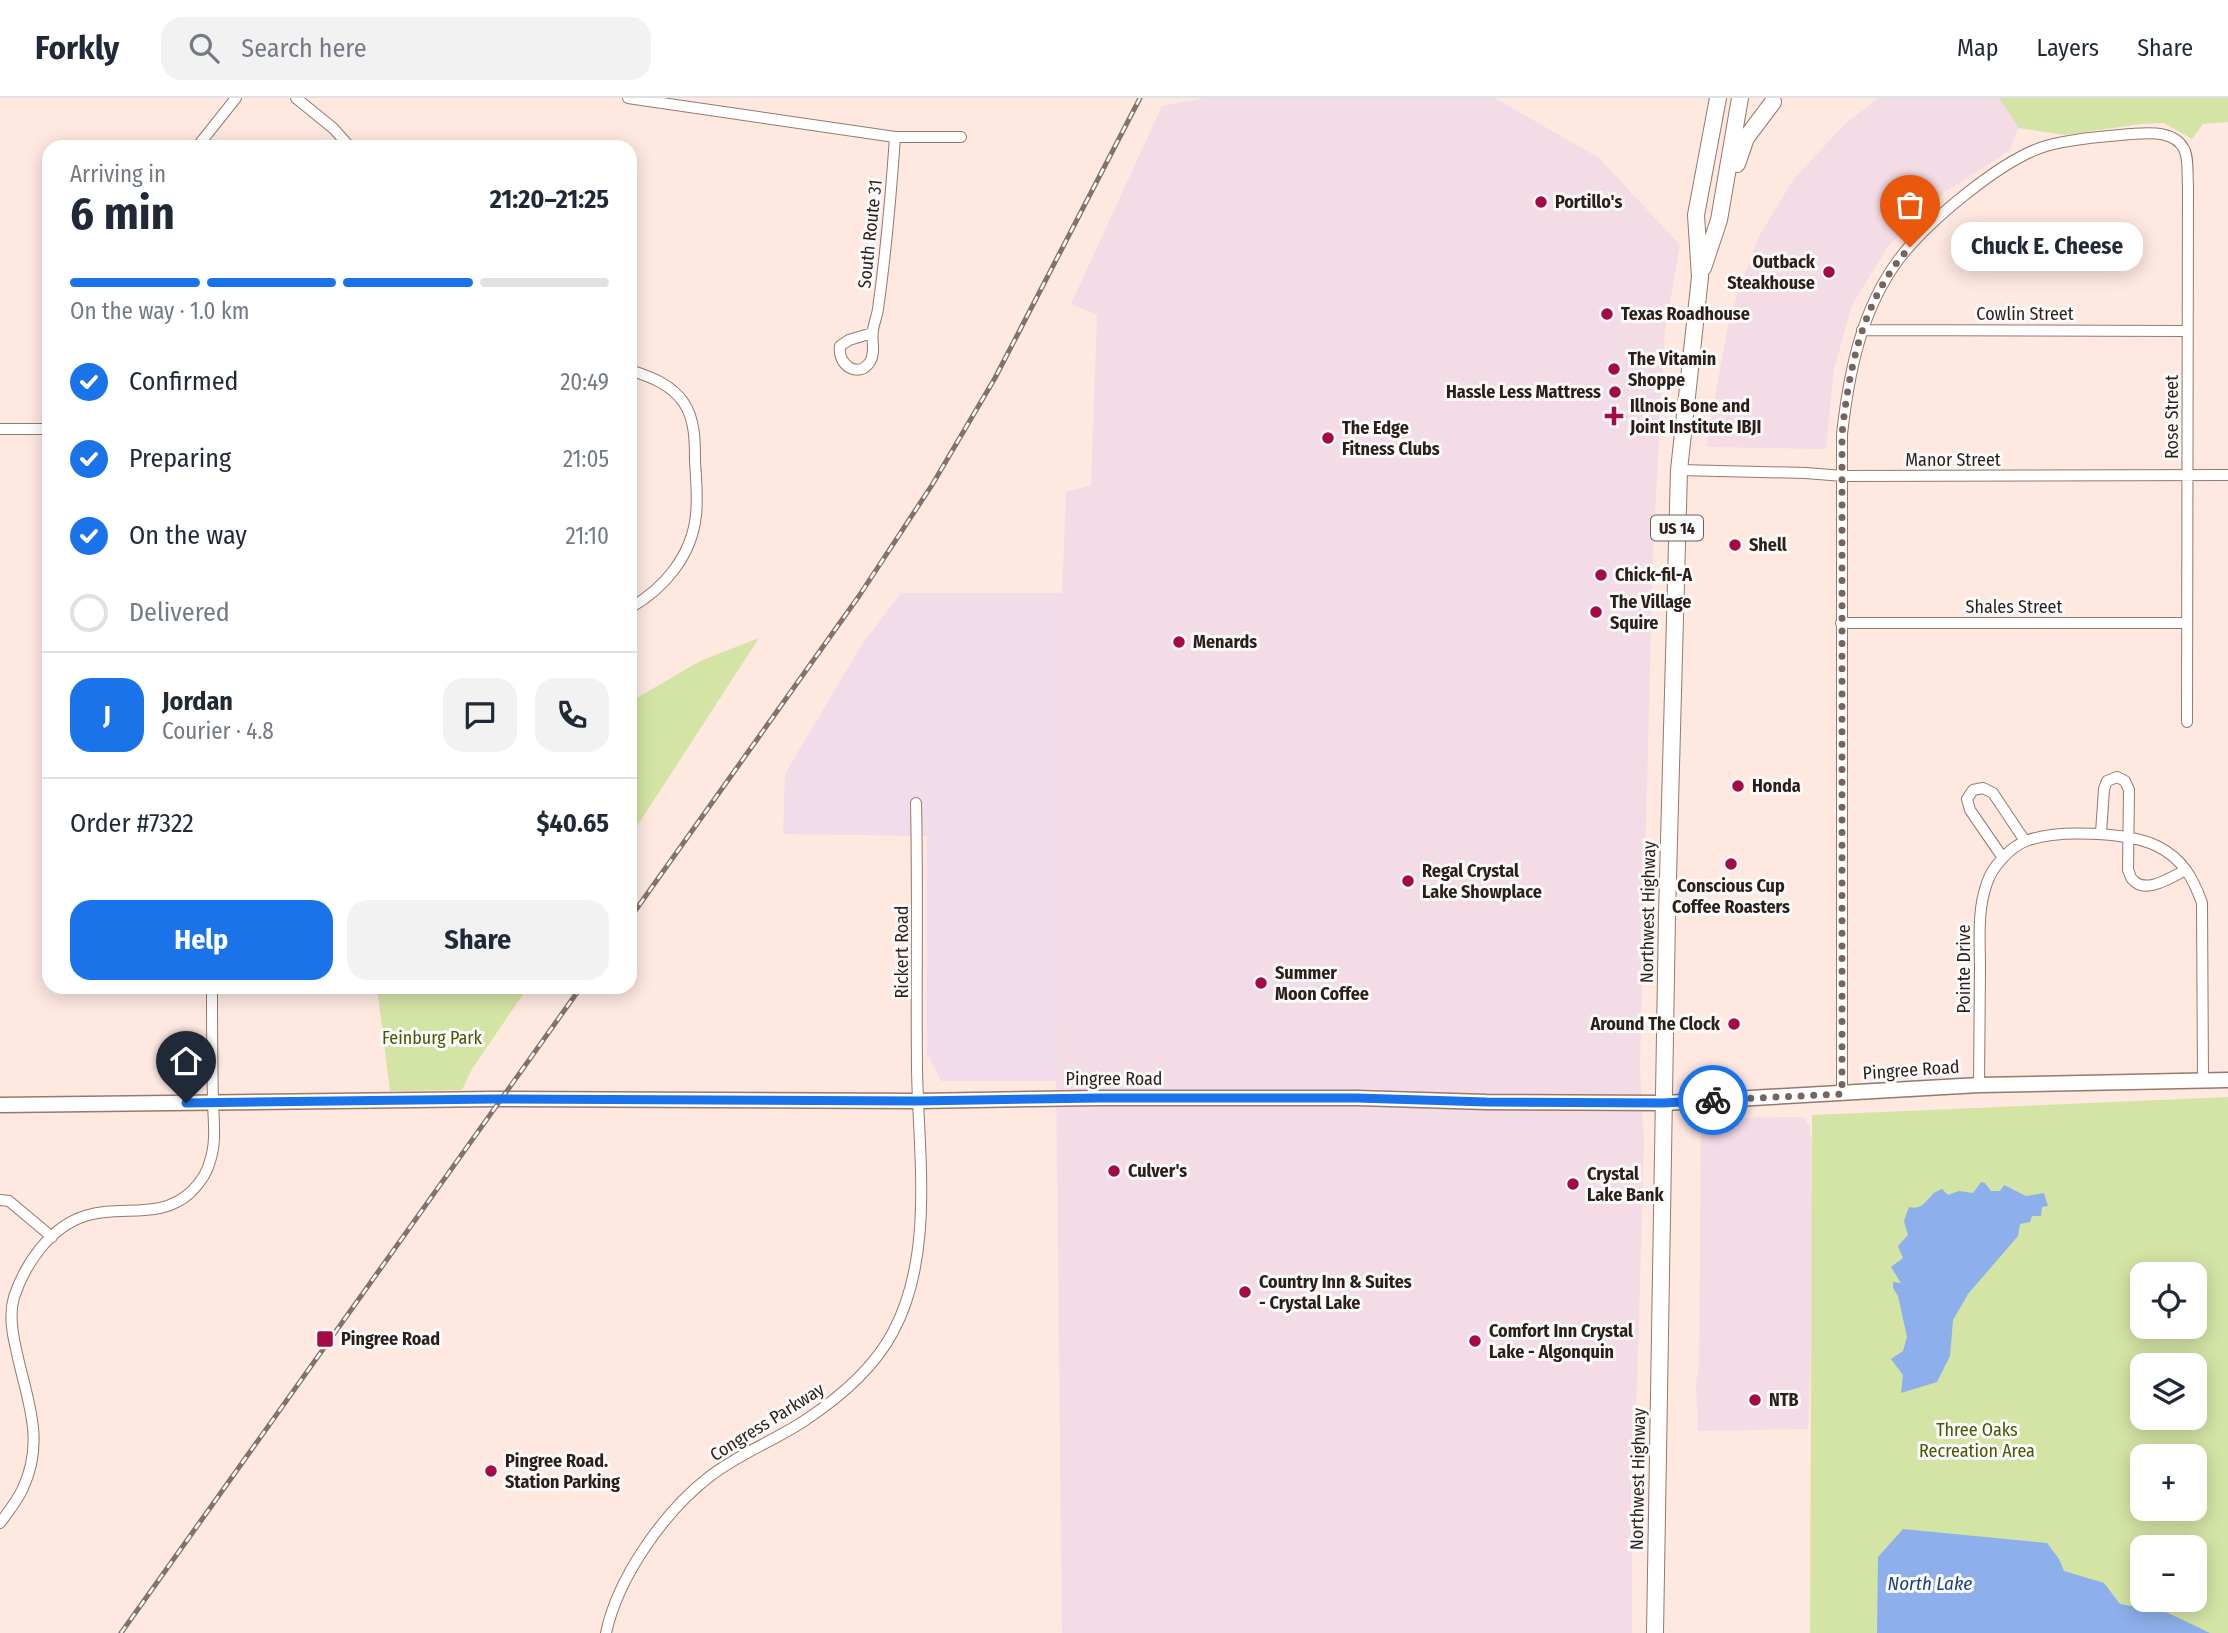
<!DOCTYPE html>
<html lang="en">
<head>
<meta charset="utf-8">
<style>
  body { margin:0; font-family:"Fira Sans Condensed",sans-serif; background:#f2f2f3; color:#1f2937; height:100vh; display:flex; flex-direction:column; font-size:26px; white-space:nowrap }
  * { box-sizing:border-box; margin:0 }
  p { font-size:23px; color:#747a83 }
  .icon { flex:none; width:38px; height:38px; fill:none; stroke:currentColor; stroke-width:2; stroke-linecap:round; stroke-linejoin:round }
  .map { position:relative; flex:1; overflow:hidden }
  .panel { position:absolute; left:42px; top:42px; width:595px; height:854px; display:flex; flex-direction:column; background:#fff; border-radius:21px; box-shadow:0 4px 18px #0003 }
  .panel>* { flex:none }
  .controls { position:absolute; left:2130px; top:1164px; display:grid; gap:14px }
  .controls a { display:grid; place-items:center; width:77px; height:77px; border-radius:14px; background:#fff; box-shadow:0 4px 18px #0003; font-size:35px }
  .pin { position:absolute; display:grid; place-items:center; width:60px; height:60px; color:#fff; margin:-72px -30px; border-radius:50% 50% 50% 0; rotate:-45deg; box-shadow:0 0 7px #0007 }
  .pin .icon { rotate:45deg }
  .courier { position:absolute; display:grid; place-items:center; width:70px; height:70px; margin:-35px; border:5px solid #1a73e8; border-radius:50%; background:#fff; color:#222; box-shadow:0 2px 9px #0007 }
  .bubble { position:absolute; height:49px; border-radius:21px; background:#fff; box-shadow:0 4px 18px #0003; font-size:23px; font-weight:700; line-height:49px; text-align:center }
  .headline em { font-style:normal; font-weight:700 }
  .headline div { display:flex; flex-direction:column-reverse }
  .headline { display:flex; align-items:center; justify-content:space-between; height:119px; padding:0 28px }
  h1 { font-size:46px; font-weight:700; line-height:52px }
  .bar { display:grid; grid-template-columns:repeat(4,1fr); gap:10px 7px; align-content:center; height:84px; padding:0 28px }
  .bar i { height:9px; border-radius:5px; background:#e0e1e3 }
  .bar .selected { background:#1a73e8 }
  .bar p { grid-column:span 4 }
  .line { display:flex; align-items:center; gap:18px; padding:0 28px; border-top:2px solid #e0e1e3 }
  .line div { flex:1 }
  .round { display:grid; place-items:center; flex:none; width:74px; height:74px; border-radius:21px; background:#f2f2f3 }
  ol { padding:0 28px; list-style:none }
  li { display:flex; align-items:center; gap:21px; height:77px }
  li p { margin-inline-start:auto }
  li .icon { padding:7px; border-radius:50%; background:#1a73e8; color:#fff; stroke-width:4 }
  li:last-child { color:#747a83 }
  li i { width:38px; height:38px; border:4px solid #e0e1e3; border-radius:50% }
  .primary-button { display:flex; gap:14px; margin-top:auto; padding:14px 28px }
  .primary-button a { flex:1; height:80px; border-radius:21px; background:#1a73e8; color:#fff; font-size:28px; font-weight:700; line-height:80px; text-align:center }
  .primary-button a+a { background:#f2f2f3; color:#1f2937 }
  header { display:flex; align-items:center; gap:42px; box-sizing:border-box; height:98px; padding:0 35px; background:#fff; border-bottom:2px solid #e0e1e3 }
  header strong { font-size:33px }
  nav { display:flex; gap:38px; margin-inline-start:auto; font-size:24px }
  .search { width:490px; height:63px; background:#f2f2f3; display:flex; align-items:center; gap:18px; box-sizing:border-box; padding:0 24px; border-radius:21px; color:#747a83; font-size:26px }
  .map>svg:first-child { display:block }
</style>
</head>
<body>
<header>
<strong>Forkly</strong>
<div class="search"><svg class="icon" aria-label="search" viewBox="0 0 24 24"><circle cx="10" cy="10" r="6"/><path d="M15 15l6 6"/></svg>Search here</div>
<nav><a>Map</a><a>Layers</a><a>Share</a></nav>
</header>
<div class="map">
<svg width="2228" height="1535" viewBox="0 0 2228 1535">
  <rect width="100%" height="100%" fill="#fee8e0"/>
  <path fill="#f4dce6" d="M1204 0H1495L1599 60 1680 147 1665 232 1653 452 1640 969 1644 1045 1632 1462V1535H1062L1056 983 1062 495 1066 394 1091 387 1097 217 1071 206 1162 8Z
    M1878 0H1999L2019 30 2010 52 1945 94 1889 147 1852 207 1834 271 1826 351 1706 349 1729 221 1758 140 1793 82 1844 27Z
    M1804 1019 1810 1029 1813 1059V1204L1808 1331 1698 1333 1696 1284 1699 1268 1701 1025 1711 1020Z"/>
  <path fill="#f2dce9" d="M901 495H1062L1056 983H941L927 956V738L783 736 785 676 861 548Z"/>
  <path fill="#d4e4a5" fill-rule="evenodd" d="M1999 0H2228V24L2203 26 2192 41 2164 25 2140 26 2065 37 2019 30Z
    M759 540 630 739V604L700 563Z
    M377 889H528L472 971 462 992 390 993Z
    M2228 999V1535H1810L1812 1017ZM2142 1176H2194V1228H2142ZM2142 1267H2194V1320H2142ZM2142 1358H2194V1410H2142ZM2142 1449H2194V1502H2142Z"/>
  <path fill="#8dafeb" d="M1981 1084 1985 1085 1991 1093H2000L2004 1087 2026 1098 2044 1095 2048 1108 2042 1109 2041 1118H2032L2030 1124 2020 1126 2018 1138 1968 1196 1953 1222 1950 1258 1937 1284 1901 1295 1903 1277 1891 1261 1903 1253 1907 1239 1898 1198 1893 1190V1184L1901 1185 1891 1169 1903 1160 1898 1148 1908 1137 1904 1123 1909 1109C1922 1112 1925 1104 1932 1097 1934 1094 1938 1093 1942 1091L1948 1097 1959 1093 1973 1095Z
    M1903 1431 2047 1445 2059 1461 2064 1473 2104 1485 2120 1506 2168 1515 2210 1535H1877L1878 1459Z"/>
  <g fill="none" stroke-linecap="round" stroke-linejoin="round">
    <g stroke="#97786c" stroke-width="12">
      <path id="street" d="M296 0 333 30 350 49
        M628 0 895 39H961
        M197 49 236 0
        M1862 232 2187 233
        M872 235 849 242 840 248C837 267 858 281 870 264 876 254 871 243 873 232 874 225 877 218 878 211 886 154 891 97 895 39
        M630 272C651 279 671 286 684 305 695 322 695 343 695 363 696 380 698 399 696 417 692 457 665 490 630 510
        M0 331H49
        M1679 372 1806 375 1843 378 2228 377
        M1841 525H2187
        M2101 735 2104 691 2107 683 2117 679 2125 683 2129 692 2128 772C2130 775 2130 780 2133 782 2146 797 2173 778 2186 772
        M2003 760 1970 712 1967 701 1973 692 1983 690 1993 695 2025 743
        M1979 987C1979 948 1980 909 1980 870 1980 842 1977 812 1987 785 1992 769 2010 749 2026 743 2056 731 2128 734 2157 748 2183 761 2193 780 2202 805L2203 982
        M1842 996V336C1849 274 1861 212 1899 161 1927 124 2002 61 2046 48 2074 40 2103 39 2131 36 2149 35 2174 32 2184 51 2189 60 2187 77 2188 88L2187 624
        M0 1102 9 1103 52 1139
        M0 1425C8 1414 18 1402 23 1390 46 1341 26 1300 16 1251 12 1234 9 1216 14 1199 25 1166 50 1129 85 1118 121 1106 160 1123 191 1094 200 1085 207 1076 210 1063 217 1043 213 1021 213 1000 212 963 212 926 212 889
        M606 1535C618 1479 664 1414 709 1379 738 1356 774 1343 804 1323 839 1300 873 1272 893 1234 935 1156 918 1055 917 969 916 881 918 793 916 705"/>
    </g>
    <g stroke="#97786c" stroke-width="17">
      <path id="secondary" d="M0 1007 494 1001 918 1003 1098 1000H1357L1486 1004 1664 1005 1979 987 2228 982"/>
    </g>
    <g stroke="#97786c" stroke-width="18">
      <path id="primary" d="M1737 66 1746 40 1773 4
        M1703 170 1719 122 1740 0
        M1655 1535 1667 817 1679 372 1700 179 1696 117 1718 0"/>
    </g>
    <use href="#street" stroke="#fff" stroke-width="10"/>
    <use href="#secondary" stroke="#fff" stroke-width="14"/>
    <use href="#primary" stroke="#fff" stroke-width="16"/>
    <g stroke="#83726c" stroke-width="5">
      <path id="rail" d="M630 820 859 498 932 387 995 280 1140 0
        M121 1535 581 889"/>
    </g>
    <use href="#rail" stroke="#fafafa" stroke-width="2.5" stroke-dasharray="8" stroke-linecap="butt"/>
  </g>
  <g fill="none" stroke-linecap="round" stroke-linejoin="round">
    <path stroke="#76655f" stroke-width="7" stroke-dasharray="0 12.6" d="M1713 1002 1842 996V336C1849 269 1863 200 1910 149"/>
    <path stroke="#1a73e8" stroke-width="9" d="M186 1005 494 1001 918 1003 1098 1000H1357L1486 1004 1664 1005 1713 1002"/>
  </g>
  <g fill="#a40b44" stroke="#fafafa" stroke-width="2.5">
    <circle cx="1541" cy="104" r="7"/>
    <circle cx="1829" cy="174" r="7"/>
    <circle cx="1607" cy="216" r="7"/>
    <circle cx="1614" cy="271" r="7"/>
    <circle cx="1615" cy="294" r="7"/>
    <path d="M1610.5 307.5h7v7h7v7h-7v7h-7v-7h-7v-7h7z"/>
    <circle cx="1328" cy="340" r="7"/>
    <circle cx="1735" cy="447" r="7"/>
    <circle cx="1601" cy="477" r="7"/>
    <circle cx="1596" cy="514" r="7"/>
    <circle cx="1179" cy="544" r="7"/>
    <circle cx="1738" cy="688" r="7"/>
    <circle cx="1731" cy="766" r="7"/>
    <circle cx="1408" cy="783" r="7"/>
    <circle cx="1261" cy="885" r="7"/>
    <circle cx="1734" cy="926" r="7"/>
    <circle cx="1114" cy="1073" r="7"/>
    <circle cx="1573" cy="1086" r="7"/>
    <circle cx="1245" cy="1194" r="7"/>
    <rect x="316" y="1232" width="18" height="18" rx="3.5"/>
    <circle cx="1475" cy="1243" r="7"/>
    <circle cx="1755" cy="1302" r="7"/>
    <circle cx="491" cy="1373" r="7"/>
  </g>
  <g text-anchor="middle" dominant-baseline="central" stroke-width="6" stroke-linejoin="round" paint-order="stroke">
    <rect fill="#fafafa" stroke="#6a615d" stroke-width="2" x="1651" y="417.5" width="52" height="25" rx="5"/>
    <g font-size="16" font-weight="bold" fill="#2c1f1a">
      <text x="1677" y="430">US 14</text>
    </g>
    <g font-size="18" font-weight="bold" fill="#2c1f1a" stroke="#fafafa" text-anchor="start">
      <text x="1555" y="104">Portillo's</text>
      <text x="1815" y="164" text-anchor="end">Outback<tspan x="1815" dy="21">Steakhouse</tspan></text>
      <text x="1621" y="216">Texas Roadhouse</text>
      <text x="1628" y="261">The Vitamin<tspan x="1628" dy="21">Shoppe</tspan></text>
      <text x="1601" y="294" text-anchor="end">Hassle Less Mattress</text>
      <text x="1630" y="308">Illnois Bone and<tspan x="1630" dy="21">Joint Institute IBJI</tspan></text>
      <text x="1342" y="330">The Edge<tspan x="1342" dy="21">Fitness Clubs</tspan></text>
      <text x="1749" y="447">Shell</text>
      <text x="1615" y="477">Chick-fil-A</text>
      <text x="1610" y="504">The Village<tspan x="1610" dy="21">Squire</tspan></text>
      <text x="1193" y="544">Menards</text>
      <text x="1752" y="688">Honda</text>
      <text x="1422" y="773">Regal Crystal<tspan x="1422" dy="21">Lake Showplace</tspan></text>
      <text x="1731" y="788" text-anchor="middle">Conscious Cup<tspan x="1731" dy="21">Coffee Roasters</tspan></text>
      <text x="1275" y="875">Summer<tspan x="1275" dy="21">Moon Coffee</tspan></text>
      <text x="1720" y="926" text-anchor="end">Around The Clock</text>
      <text x="1128" y="1073">Culver's</text>
      <text x="1587" y="1076">Crystal<tspan x="1587" dy="21">Lake Bank</tspan></text>
      <text x="1259" y="1184">Country Inn &amp; Suites<tspan x="1259" dy="21">- Crystal Lake</tspan></text>
      <text x="1489" y="1233">Comfort Inn Crystal<tspan x="1489" dy="21">Lake - Algonquin</tspan></text>
      <text x="341" y="1241">Pingree Road</text>
      <text x="1769" y="1302">NTB</text>
      <text x="505" y="1363">Pingree Road.<tspan x="505" dy="21">Station Parking</tspan></text>
    </g>
    <g font-size="18" fill="#2c1f1a" stroke="#fafafa">
      <text transform="translate(870 136) rotate(-84)">South Route 31</text>
      <text x="2025" y="216">Cowlin Street</text>
      <text transform="translate(2172 319) rotate(-90)">Rose Street</text>
      <text x="1953" y="362">Manor Street</text>
      <text x="2014" y="509">Shales Street</text>
      <text transform="translate(1648 814) rotate(-89)">Northwest Highway</text>
      <text transform="translate(902 854) rotate(-90)">Rickert Road</text>
      <text transform="translate(1964 871) rotate(-90)">Pointe Drive</text>
      <text transform="translate(1911 972) rotate(-4)">Pingree Road</text>
      <text x="1114" y="981">Pingree Road</text>
      <text transform="translate(767 1324) rotate(-32)">Congress Parkway</text>
      <text transform="translate(1638 1381) rotate(-89)">Northwest Highway</text>
    </g>
    <g font-size="18" fill="#495703" stroke="#fafafa">
      <text x="432" y="940">Feinburg Park</text>
      <text x="1977" y="1332">Three Oaks<tspan x="1977" dy="21">Recreation Area</tspan></text>
    </g>
    <g font-size="19" font-style="italic" fill="#1a3f85" stroke="#fafafa">
      <text x="1930" y="1485">North Lake</text>
    </g>
  </g>
</svg>
<div class="controls">
<a><svg class="icon" aria-label="locate" viewBox="0 0 24 24"><circle cx="12" cy="12" r="6"/><path d="M12 2v4M12 18v4M2 12h4M18 12h4"/></svg></a>
<a><svg class="icon" aria-label="layers" viewBox="0 0 24 24"><path d="M12 4l9 5-9 5-9-5zM3 14l9 5 9-5"/></svg></a>
<a>+</a>
<a>−</a>
</div>
<div class="pin" style="left:1910px;top:149px;background:#ea580c"><svg class="icon" aria-label="bag" viewBox="0 0 24 24"><path d="M5 8h14l-1 12H6zM9 8a3 3 0 0 1 6 0"/></svg></div>
<div class="pin" style="left:186px;top:1005px;background:#1f2937"><svg class="icon" aria-label="home" viewBox="0 0 24 24"><path d="M3 11l9-7 9 7M6 9v11h12V9"/></svg></div>
<div class="courier" style="left:1713px;top:1002px"><svg class="icon" aria-label="bike" viewBox="0 0 24 24"><circle cx="6" cy="16" r="4"/><circle cx="18" cy="16" r="4"/><path d="M6 16l4-8h5l3 8M10 8l3 8H6M13 5h3"/></svg></div>
<div class="bubble" style="left:1951px;top:124px;width:192px">Chuck E. Cheese</div>
<section class="panel">
<div class="headline"><div><h1>6 min</h1><p>Arriving in</p></div><em>21:20–21:25</em></div>
<div class="bar"><i class="selected"></i><i class="selected"></i><i class="selected"></i><i></i><p>On the way · 1.0 km</p></div>
<ol>
<li><svg class="icon" aria-label="check" viewBox="0 0 24 24"><path d="M5 12l5 5 9-10"/></svg>Confirmed<p>20:49</p></li>
<li><svg class="icon" aria-label="check" viewBox="0 0 24 24"><path d="M5 12l5 5 9-10"/></svg>Preparing<p>21:05</p></li>
<li><svg class="icon" aria-label="check" viewBox="0 0 24 24"><path d="M5 12l5 5 9-10"/></svg>On the way<p>21:10</p></li>
<li><i></i>Delivered</li>
</ol>
<div class="line" style="height:126px"><b class="round" style="background:#1a73e8;color:#fff">J</b><div><b>Jordan</b><p>Courier · 4.8</p></div><a class="round"><svg class="icon" aria-label="chat" viewBox="0 0 24 24"><path d="M4 5h16v11H9l-5 4z"/></svg></a><a class="round"><svg class="icon" aria-label="phone" viewBox="0 0 24 24"><path d="M5 4h4l2 5-3 2q2 4 5 5l2-3 5 2v4C11 20 4 13 5 4z"/></svg></a></div>
<div class="line" style="height:91px"><div>Order #7322</div><b>$40.65</b></div>
<div class="primary-button"><a>Help</a><a>Share</a></div>
</section>
</div>
</body>
</html>
